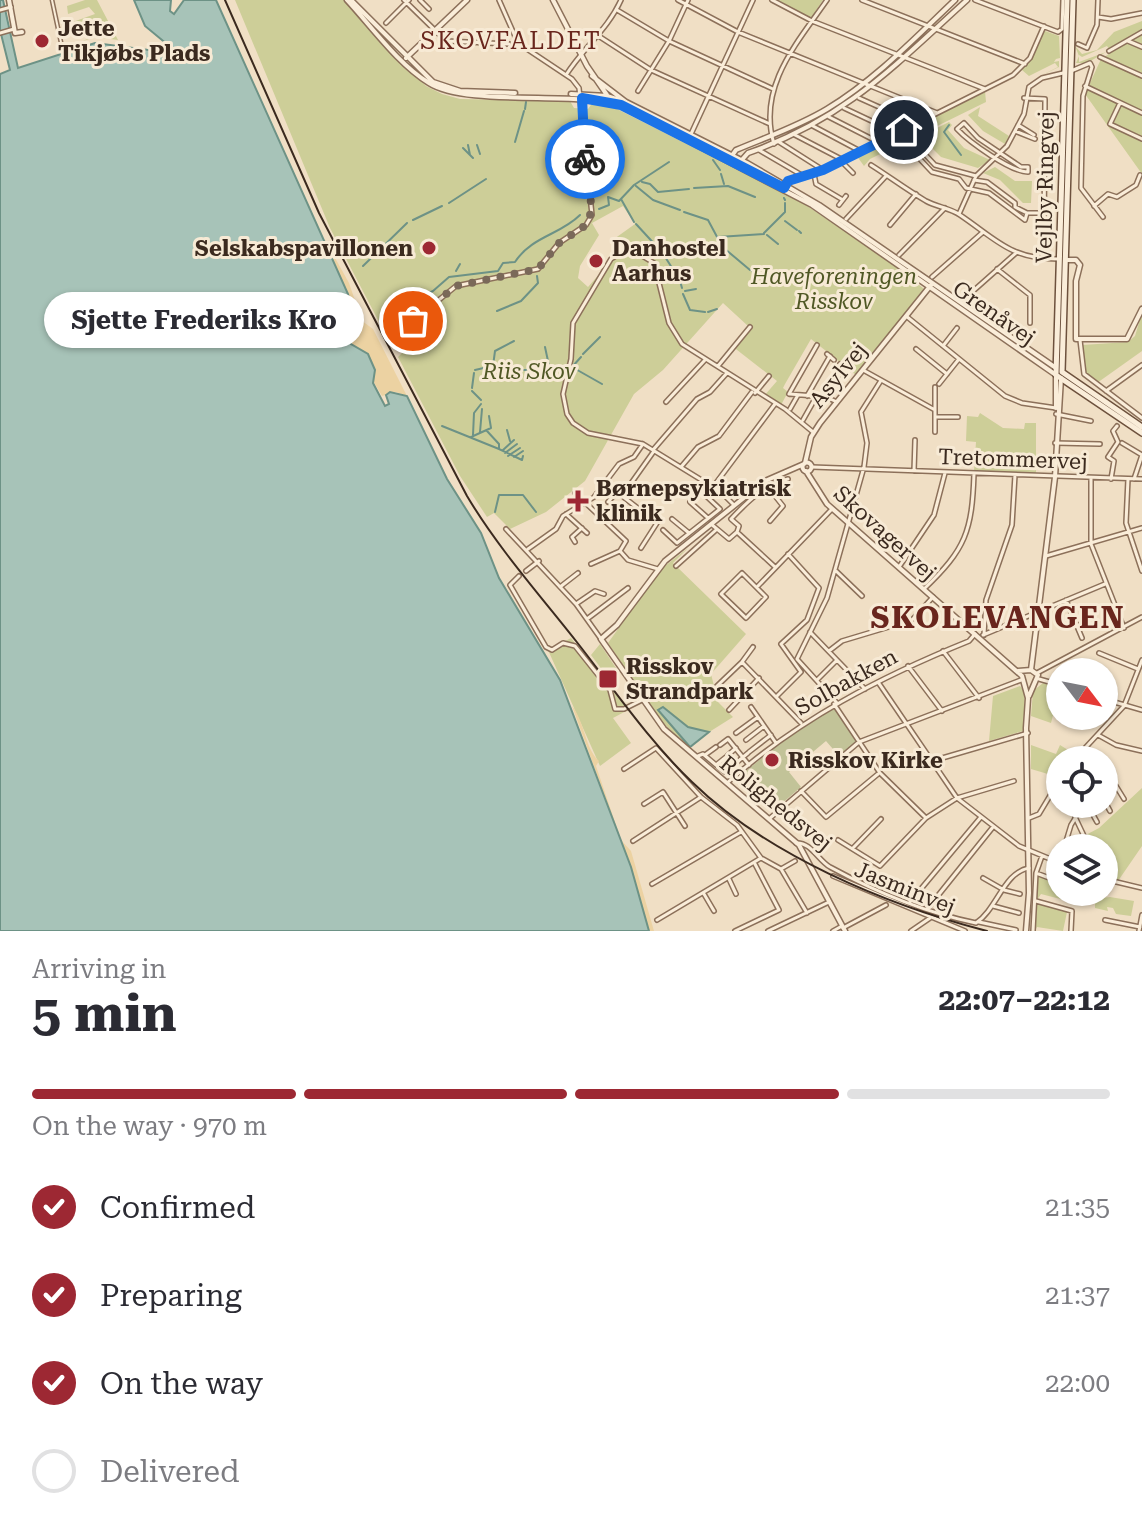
<!DOCTYPE html>
<html lang="en">
<head>
<meta charset="utf-8">
<style>
  body { margin:0; font-family:"Roboto Serif",serif; background:#f2f2f3; color:#2b2b33; height:100vh; display:flex; flex-direction:column; font-size:30px; white-space:nowrap }
  * { box-sizing:border-box; margin:0 }
  p { font-size:26px; color:#7c7c81 }
  .icon { flex:none; width:44px; height:44px; fill:none; stroke:currentColor; stroke-width:2; stroke-linecap:round; stroke-linejoin:round }
  .map { position:relative; height:931px; overflow:hidden }
  .side { display:flex; flex-direction:column; background:#fff; flex:1 }
  .side>* { flex:none }
  .needle { width:52px; rotate:122deg }
  .tools { position:absolute; left:1046px; top:658px; display:grid; gap:16px }
  .tools a { display:grid; place-items:center; width:72px; height:72px; border-radius:50%; background:#fff; box-shadow:0 2px 6px #0004; font-size:40px }
  .pin { position:absolute; display:grid; place-items:center; width:68px; height:68px; color:#fff; margin:-34px; border:4px solid #fff; border-radius:50%; box-shadow:0 2px 8px #0007 }
  .courier { position:absolute; display:grid; place-items:center; width:80px; height:80px; margin:-40px; border:6px solid #1a73e8; border-radius:50%; background:#fff; color:#222; box-shadow:0 2px 10px #0007 }
  .bubble { position:absolute; height:56px; border-radius:28px; background:#fff; box-shadow:0 2px 6px #0004; font-size:26px; font-weight:700; line-height:56px; text-align:center }
  .head em { font-style:normal; font-weight:700 }
  .head div { display:flex; flex-direction:column-reverse }
  .head { display:flex; align-items:center; justify-content:space-between; height:136px; padding:0 32px }
  h1 { font-size:52px; font-weight:700; line-height:60px }
  .bar { display:grid; grid-template-columns:repeat(4,1fr); gap:12px 8px; align-content:center; height:96px; padding:0 32px }
  .bar i { height:10px; border-radius:6px; background:#e1e1e2 }
  .bar .on { background:#9d2833 }
  .bar p { grid-column:span 4 }
  ol { padding:0 32px; list-style:none }
  li { display:flex; align-items:center; gap:24px; height:88px }
  li p { margin-inline-start:auto }
  li .icon { padding:8px; border-radius:50%; background:#9d2833; color:#fff; stroke-width:4 }
  li:last-child { color:#7c7c81 }
  li i { width:44px; height:44px; border:4px solid #e1e1e2; border-radius:50% }
  .map>svg:first-child { display:block }
</style>
</head>
<body>
<div class="map">
<svg width="1142" height="931" viewBox="0 0 1142 931">
  <rect width="100%" height="100%" fill="#f0dfc5"/>
  <path fill="#cdce98" fill-rule="evenodd" d="M85 0H97L118 40 95 37 83 41 105 30 101 22 72 31 70 23 95 14 89 7 68 14 67 6Z
    M235 0H344L426 86 442 94 460 99 570 101 574 108 588 109 593 102 613 107 797 199 896 266 924 289 856 375 811 339 785 384 783 388 788 392 781 405 764 396 777 381 732 346 748 326 723 303 663 370 634 394 585 481 546 512 510 529 494 513 487 517 460 476 398 357 404 351 390 330 378 320 330 228ZM623 206 635 224 614 239 629 247 615 256 588 287 578 278 580 266 599 235 592 223ZM423 311 436 336 431 350 417 354 414 344 408 346 398 322Z
    M777 0H823L811 18Z
    M1142 21V31L1109 49 1107 46 1082 57 1079 55V62L1106 52 1087 63H1076L1079 56 1075 46 1082 54 1097 50 1114 32Z
    M1045 31 1059 36 1060 58 1056 59 1054 62 1059 61V67L1036 78 1058 67 1055 63 1029 76 1022 70Z
    M1142 33V174L1085 94 1101 59Z
    M985 91 986 102 870 159 864 166 856 155Z
    M980 107 978 116 1009 136 1005 144 983 131 968 115Z
    M949 122 952 125 948 130 964 148 990 160 978 168 941 157 922 138 921 136Z
    M995 167 1015 181H1032L1031 203H1023L1000 180 983 173Z
    M1142 313V351L1097 383 1085 372 1082 345 1128 342 1135 336Z
    M980 413 1003 428 1024 429 1025 423H1036V474L974 471 976 442 966 441 967 416 978 417Z
    M688 548 673 563 746 634 711 674 718 702 733 717 687 746 660 720 608 643 661 569Z
    M571 638 628 710 613 718 631 743 600 766 548 650Z
    M600 644 618 671 609 679 591 655Z
    M1043 683 1060 688 1051 723 1031 716 1033 691Z
    M1020 686 1025 692 1023 731 989 741 993 696Z
    M1031 745 1056 754 1060 745 1076 755 1070 760H1060L1058 777 1031 769Z
    M1142 788V846L1118 881 1104 876V848H1067V845L1099 828Z
    M1038 876 1060 884V892H1080L1078 899 1072 902 1041 894 1037 900Z
    M1110 897 1134 901 1131 916 1116 914 1113 908 1107 907 1108 911 1095 908V899Z
    M1037 903 1071 911 1067 912 1063 931 1037 927 1035 931Z"/>
  <path fill="#ecd2a2" d="M324 238 349 283 362 321 373 329 407 396 396 392 382 396 372 379V363L351 344 340 321 348 294Z
    M572 706C585 722 585 749 599 761L596 766 621 840 631 851 654 931H649L624 849Z"/>
  <path fill="#c2c398" d="M834 708 857 741 839 756 826 741 789 772 801 787 773 811 734 781 787 737Z"/>
  <path fill="#a7c3b8" stroke="#6d9286" stroke-width="2" d="M0 0H3L18 68 95 43 164 52 168 45 145 26 134 0H171L170 11 174 14 184 0H216L348 294 352 312 347 322 340 321 351 344 368 354 375 370 373 383 385 406 389 404 386 395 390 392 407 396 447 479 481 533 499 578 560 680 631 867 649 931H0V74L10 70 0 30Z
    M663 707 688 727 709 732 690 747 658 710Z"/>
  <g fill="none" stroke-linecap="round" stroke-linejoin="round">
    <path stroke="#6d9286" stroke-width="2" d="M525 109 526 102
      M949 125 944 132 961 155
      M515 142 524 111
      M468 145 470 155
      M477 145 480 154
      M463 148 473 158
      M713 160 720 170
      M721 174 724 184
      M642 182 650 184 658 192 689 189
      M636 186 653 200 680 210
      M694 188 728 186 755 197
      M784 198 785 200
      M621 199 634 222
      M449 203 486 179
      M599 209 609 205 608 197 619 201 634 185 669 162
      M684 212 708 220 723 248
      M413 220 442 206
      M785 221 797 230
      M636 224 659 249
      M799 231 801 233
      M764 233 785 212V203
      M767 235 778 244
      M718 237 764 234
      M725 249 750 270
      M662 252 679 279
      M363 266 407 223
      M456 271 460 264
      M752 271 754 272
      M680 281 682 288
      M685 291 696 289
      M683 294 690 310 705 312
      M403 306 433 291 449 277 498 271 503 263 515 262C532 236 560 235 580 215
      M497 311 521 301 538 283 537 276
      M708 312 717 309
      M514 341 495 351 493 366 520 369
      M545 347 551 375
      M583 354 600 337
      M581 357 572 367 602 384
      M475 370 488 367
      M524 370H530
      M537 370 566 368
      M472 388 474 373
      M472 391 481 400
      M442 426 499 449V444L487 431
      M507 430 510 441
      M480 432 482 409
      M473 435 474 413 481 404
      M471 437 491 428 489 416
      M499 449 522 460 523 456
      M503 450 514 440
      M505 453 517 444
      M508 456 520 448
      M514 457 523 451
      M495 512 499 495H523L536 512"/>
    <g stroke="#8c705a" stroke-width="5">
      <path id="pedestrian" d="M52 0 62 47"/>
    </g>
    <g stroke="#8c705a" stroke-width="6">
      <path id="minor" d="M404 0 446 41 509 44
        M420 0 429 9
        M678 0 738 32 937 113
        M772 0 812 21 985 89
        M862 0 1025 64
        M975 0 1058 32 1062 29 1063 0
        M0 10 11 7
        M617 10 669 41 773 89
        M1098 17 1111 19 1142 13
        M386 23 409 0
        M0 33 14 29
        M597 35 651 70 770 124
        M1128 41 1142 47
        M1078 44 1087 48 1097 25 1098 0
        M1109 51 1142 32
        M1100 57 1142 76
        M1071 71 1090 63 1092 67 1083 96 1081 188 1103 217
        M566 75C583 48 608 29 621 0
        M1085 86 1142 113
        M638 91 669 41 688 0
        M859 98 917 124
        M1024 98 1045 99 1044 241
        M1120 103 1110 124 1142 139
        M844 108 897 133
        M829 117 878 142
        M964 123 978 138 1021 167H1028V172C1011 172 969 142 957 129Z
        M1018 125 1034 135
        M813 126 860 151
        M1015 131 1035 139
        M691 134 753 0
        M795 135 843 160
        M779 142 823 170
        M774 144C757 87 797 43 827 0
        M759 150 805 177
        M841 161 853 173
        M871 165C887 175 907 190 926 201 937 207 950 208 960 215 997 240 1010 259 1058 259
        M814 174 816 184 843 200
        M974 180 987 182 1015 203V207L1027 213 1025 220 989 193 966 188 959 179 932 172 917 156 920 149 935 165 976 176
        M784 188 788 181 832 166 1013 75 1030 58 1044 26
        M839 205 846 196
        M1094 206 1108 194 1117 197 1136 185 1140 175
        M1027 213H1043
        M959 214 976 176 1007 146 1024 114 1029 87 1042 78 1063 73
        M846 219 886 176
        M890 225 916 194
        M899 255 945 208
        M997 269 1030 295V323
        M932 277 982 233
        M963 300 1016 253
        M906 316 1005 396 1022 403 1056 408
        M413 321 456 286 538 269 559 243 586 225 592 215 579 88 572 79 518 43 499 0
        M1080 340 1084 374 1142 418
        M943 346 957 328
        M916 349 947 374
        M827 354 834 360
        M840 364 848 371
        M718 366 750 327
        M863 370 935 410
        M939 384 959 359
        M1106 391 1142 365
        M755 393 769 376
        M789 394 817 345
        M790 394 826 397 837 402
        M807 396 830 356
        M826 397 843 367
        M666 402 705 360
        M821 408 825 398
        M790 409 798 395
        M1056 414 1091 421
        M935 417H958
        M803 420 816 397
        M935 432V387
        M1055 443 1100 444
        M1122 443 1142 455
        M653 450 697 399 710 392 727 373
        M681 467 698 447 719 436 752 392
        M812 467 1142 479
        M914 471 915 440
        M1091 478V544L1124 628
        M1111 479 1114 461 1108 457 1118 442 1113 431 1117 426
        M1128 479 1126 523 1142 571
        M1134 479 1142 455
        M713 487 775 404
        M768 487 783 506 770 521
        M575 493 626 541 620 551 628 560 658 569
        M622 496 654 451
        M608 502 617 492 657 523 641 548
        M690 502 708 518
        M734 505 721 492 643 444 588 433 573 423 567 414 563 394 571 359 573 323 611 259 629 248 654 263 669 323 682 344 785 409 813 432
        M566 514 587 533
        M672 519 689 533
        M711 524 729 539 737 532 775 567
        M506 529 576 604 601 639
        M663 530 677 543 720 509 703 493
        M737 532 739 526 731 519C747 502 765 484 788 479
        M575 542 572 537 582 528
        M528 549 556 529 563 516 594 497 619 464 634 457 643 444
        M1046 556 1142 528
        M591 564 620 551
        M676 566 716 530
        M899 567 934 515 945 473
        M835 570 862 596
        M526 571 539 561
        M742 573 766 597 746 618 721 594Z
        M519 576 510 585 546 647 552 650 563 643 575 646 610 690 615 709H624L642 700
        M560 587 578 573
        M757 587 832 509
        M924 589C966 549 972 531 974 474
        M1066 600 1082 638
        M576 604 595 591 604 594
        M587 619 628 588
        M810 632 865 689
        M983 635 1105 584
        M984 635 986 600 1012 525 1015 475
        M753 647 742 662 801 723
        M829 651 842 641 912 620 933 597
        M943 651 979 698
        M1099 653 1138 669
        M908 666 942 711
        M1037 673 1142 617
        M1039 679 1060 685
        M817 680 837 660
        M878 682 957 798 1019 846 1060 863
        M717 686 742 662
        M777 696 801 672 781 644 807 620 819 588 788 554
        M1104 699 1142 710
        M837 703 797 659 827 598 864 467 867 443 861 412 880 382
        M834 704 880 773 926 818
        M751 707 776 743
        M729 710 759 678
        M736 733 758 717
        M1098 735 1116 745 1142 751
        M746 740 764 726
        M720 745 728 739 749 765
        M749 752 771 735
        M705 755 716 747
        M728 755 736 748
        M698 756 703 754 716 765 726 757
        M1074 760 1124 706 1142 660
        M932 761 1028 733
        M736 763 748 753
        M716 765 725 772 734 764
        M624 769 656 748 701 797 737 825 761 858 781 869 807 913
        M1104 781 1116 786 1124 799
        M727 783C799 719 880 677 969 641L975 634
        M801 791 826 817 878 774
        M1104 800 1110 811
        M644 804 663 792 685 826
        M1087 804 1097 822
        M1075 817 1084 836
        M1029 818 1039 814 1060 779
        M769 819 859 742 1021 680
        M838 840 880 866 926 818 957 798 1014 781
        M633 841 701 797
        M796 843C811 842 818 860 830 867 874 891 927 913 976 923 997 909 1004 872 1029 868
        M853 848 881 819
        M1064 848 1071 825 1084 804
        M781 869 795 861
        M1036 873 1060 882
        M833 876 965 931
        M983 878 1004 890 1020 894
        M729 879 736 894
        M1104 879 1142 888
        M652 884 741 832
        M704 894 714 911
        M1036 901 1072 911 1071 931
        M910 902 981 817
        M993 906 1019 913
        M928 908 993 827
        M657 920 761 858
        M1105 920 1140 927
        M979 922 1016 930
        M843 928 886 905
        M735 931 779 910 755 864
        M768 931 829 902
        M833 931 842 926
        M911 931 930 918
        M1033 931 1036 873 1042 856
        M1139 931 1142 915"/>
    </g>
    <g stroke="#8c705a" stroke-width="7">
      <path id="tertiary" d="M9 0 15 33 22 32
        M347 0C372 27 398 64 429 83 465 106 569 92 618 104L812 205 1056 375V408
        M351 0 433 82 460 91 515 93
        M553 0 587 66 607 95
        M406 58 467 0
        M592 76 626 102 747 163 819 205 1056 368
        M571 94 607 96 622 101
        M731 157 736 150C767 137 799 126 827 109 875 80 915 38 955 0
        M740 162 748 153C845 119 893 67 967 0
        M1066 260H1076L1080 265 1076 281V339H1127L1142 309
        M802.5 467a4.5 4.5 0 1 1 9 0a4.5 4.5 0 1 1-9 0Z
        M805 463 811 437 820 423 931 285
        M806 471 827 504 1022 676 1028 698 1026 728 1029 893 1026 931
        M617 625 601 639 664 729 799 845 845 931
        M617 625 665 561 765 481 804 464
        M1031 670 1055 477 1061 378
        M1018 671 1031 670 1038 675 1029 696"/>
    </g>
    <g stroke="#6d513d" stroke-width="8">
      <path id="secondary" d="M1067 0 1056 375 1142 433
        M1073 0 1062 372 1142 427"/>
    </g>
    <use href="#pedestrian" stroke="#faedd9" stroke-width="2"/>
    <use href="#minor" stroke="#faedd9" stroke-width="3"/>
    <use href="#tertiary" stroke="#faedd9" stroke-width="4"/>
    <use href="#secondary" stroke="#faedd9" stroke-width="5"/>
    <path stroke="#3b2a1f" stroke-width="2" d="M225 0 319 213 467 496C498 548 539 594 576 641 613 688 648 740 692 782 767 855 886 905 987 931"/>
  </g>
  <g fill="none" stroke-linecap="round" stroke-linejoin="round">
    <path stroke="#7a6959" stroke-width="8" stroke-dasharray="0 14.4" d="M413 321 456 286 538 269 559 243 586 225 592 210 585 159"/>
    <path stroke="#1a73e8" stroke-width="10" d="M585 159 582 98 621 105 784 188 788 181 823 170 904 130"/>
  </g>
  <g fill="#9d2833" stroke="#f7ead5" stroke-width="3">
    <circle cx="42" cy="41" r="8"/>
    <circle cx="429" cy="248" r="8"/>
    <circle cx="596" cy="261" r="8"/>
    <path d="M574 489h8v8h8v8h-8v8h-8v-8h-8v-8h8z"/>
    <rect x="598" y="669" width="20" height="20" rx="4"/>
    <circle cx="772" cy="760" r="8"/>
  </g>
  <g text-anchor="middle" dominant-baseline="central" stroke-width="6" stroke-linejoin="round" paint-order="stroke">
    <g font-size="22" font-weight="bold" fill="#3b2a1f" stroke="#f7ead5" text-anchor="start">
      <text x="58" y="28">Jette<tspan x="58" dy="25">Tikjøbs Plads</tspan></text>
      <text x="413" y="248" text-anchor="end">Selskabspavillonen</text>
      <text x="612" y="248">Danhostel<tspan x="612" dy="25">Aarhus</tspan></text>
      <text x="596" y="488">Børnepsykiatrisk<tspan x="596" dy="25">klinik</tspan></text>
      <text x="626" y="666">Risskov<tspan x="626" dy="25">Strandpark</tspan></text>
      <text x="788" y="760">Risskov Kirke</text>
    </g>
    <g font-size="22" fill="#3b2a1f" stroke="#f7ead5">
      <text transform="translate(1045 187) rotate(-89)">Vejlby Ringvej</text>
      <text transform="translate(994 313) rotate(35)">Grenåvej</text>
      <text transform="translate(838 375) rotate(-51)">Asylvej</text>
      <text transform="translate(1013 459) rotate(2)">Tretommervej</text>
      <text transform="translate(885 533) rotate(42)">Skovagervej</text>
      <text transform="translate(846 682) rotate(-29)">Solbakken</text>
      <text transform="translate(776 803) rotate(39)">Rolighedsvej</text>
      <text transform="translate(905 888) rotate(22)">Jasminvej</text>
    </g>
    <g font-size="22" font-style="italic" fill="#505825" stroke="#f7ead5">
      <text x="834" y="276">Haveforeningen<tspan x="834" dy="25">Risskov</tspan></text>
      <text x="529" y="371">Riis Skov</text>
    </g>
    <g font-size="24" letter-spacing="2" fill="#69261d" stroke="#f7ead5">
      <text x="511" y="41">SKOVFALDET</text>
    </g>
    <g font-size="30" font-weight="bold" letter-spacing="2" fill="#69261d" stroke="#f7ead5">
      <text x="998" y="617">SKOLEVANGEN</text>
    </g>
  </g>
</svg>
<div class="tools">
<a><svg class="needle" viewBox="-14 -14 28 28"><path d="M0-13l5 13h-10z" fill="#e53935"/><path d="M0 13l5-13h-10z" fill="#7c7c81"/></svg></a>
<a><svg class="icon" aria-label="locate" viewBox="0 0 24 24"><circle cx="12" cy="12" r="6"/><path d="M12 2v4M12 18v4M2 12h4M18 12h4"/></svg></a>
<a><svg class="icon" aria-label="layers" viewBox="0 0 24 24"><path d="M12 4l9 5-9 5-9-5zM3 14l9 5 9-5"/></svg></a>
</div>
<div class="pin" style="left:413px;top:321px;background:#ea580c"><svg class="icon" aria-label="bag" viewBox="0 0 24 24"><path d="M5 8h14l-1 12H6zM9 8a3 3 0 0 1 6 0"/></svg></div>
<div class="pin" style="left:904px;top:130px;background:#1f2937"><svg class="icon" aria-label="home" viewBox="0 0 24 24"><path d="M3 11l9-7 9 7M6 9v11h12V9"/></svg></div>
<div class="courier" style="left:585px;top:159px"><svg class="icon" aria-label="bike" viewBox="0 0 24 24"><circle cx="6" cy="16" r="4"/><circle cx="18" cy="16" r="4"/><path d="M6 16l4-8h5l3 8M10 8l3 8H6M13 5h3"/></svg></div>
<div class="bubble" style="left:44px;top:292px;width:320px">Sjette Frederiks Kro</div>
</div>
<section class="side">
<div class="head"><div><h1>5 min</h1><p>Arriving in</p></div><em>22:07–22:12</em></div>
<div class="bar"><i class="on"></i><i class="on"></i><i class="on"></i><i></i><p>On the way · 970 m</p></div>
<ol>
<li><svg class="icon" aria-label="check" viewBox="0 0 24 24"><path d="M5 12l5 5 9-10"/></svg>Confirmed<p>21:35</p></li>
<li><svg class="icon" aria-label="check" viewBox="0 0 24 24"><path d="M5 12l5 5 9-10"/></svg>Preparing<p>21:37</p></li>
<li><svg class="icon" aria-label="check" viewBox="0 0 24 24"><path d="M5 12l5 5 9-10"/></svg>On the way<p>22:00</p></li>
<li><i></i>Delivered</li>
</ol>
</section>
</body>
</html>
